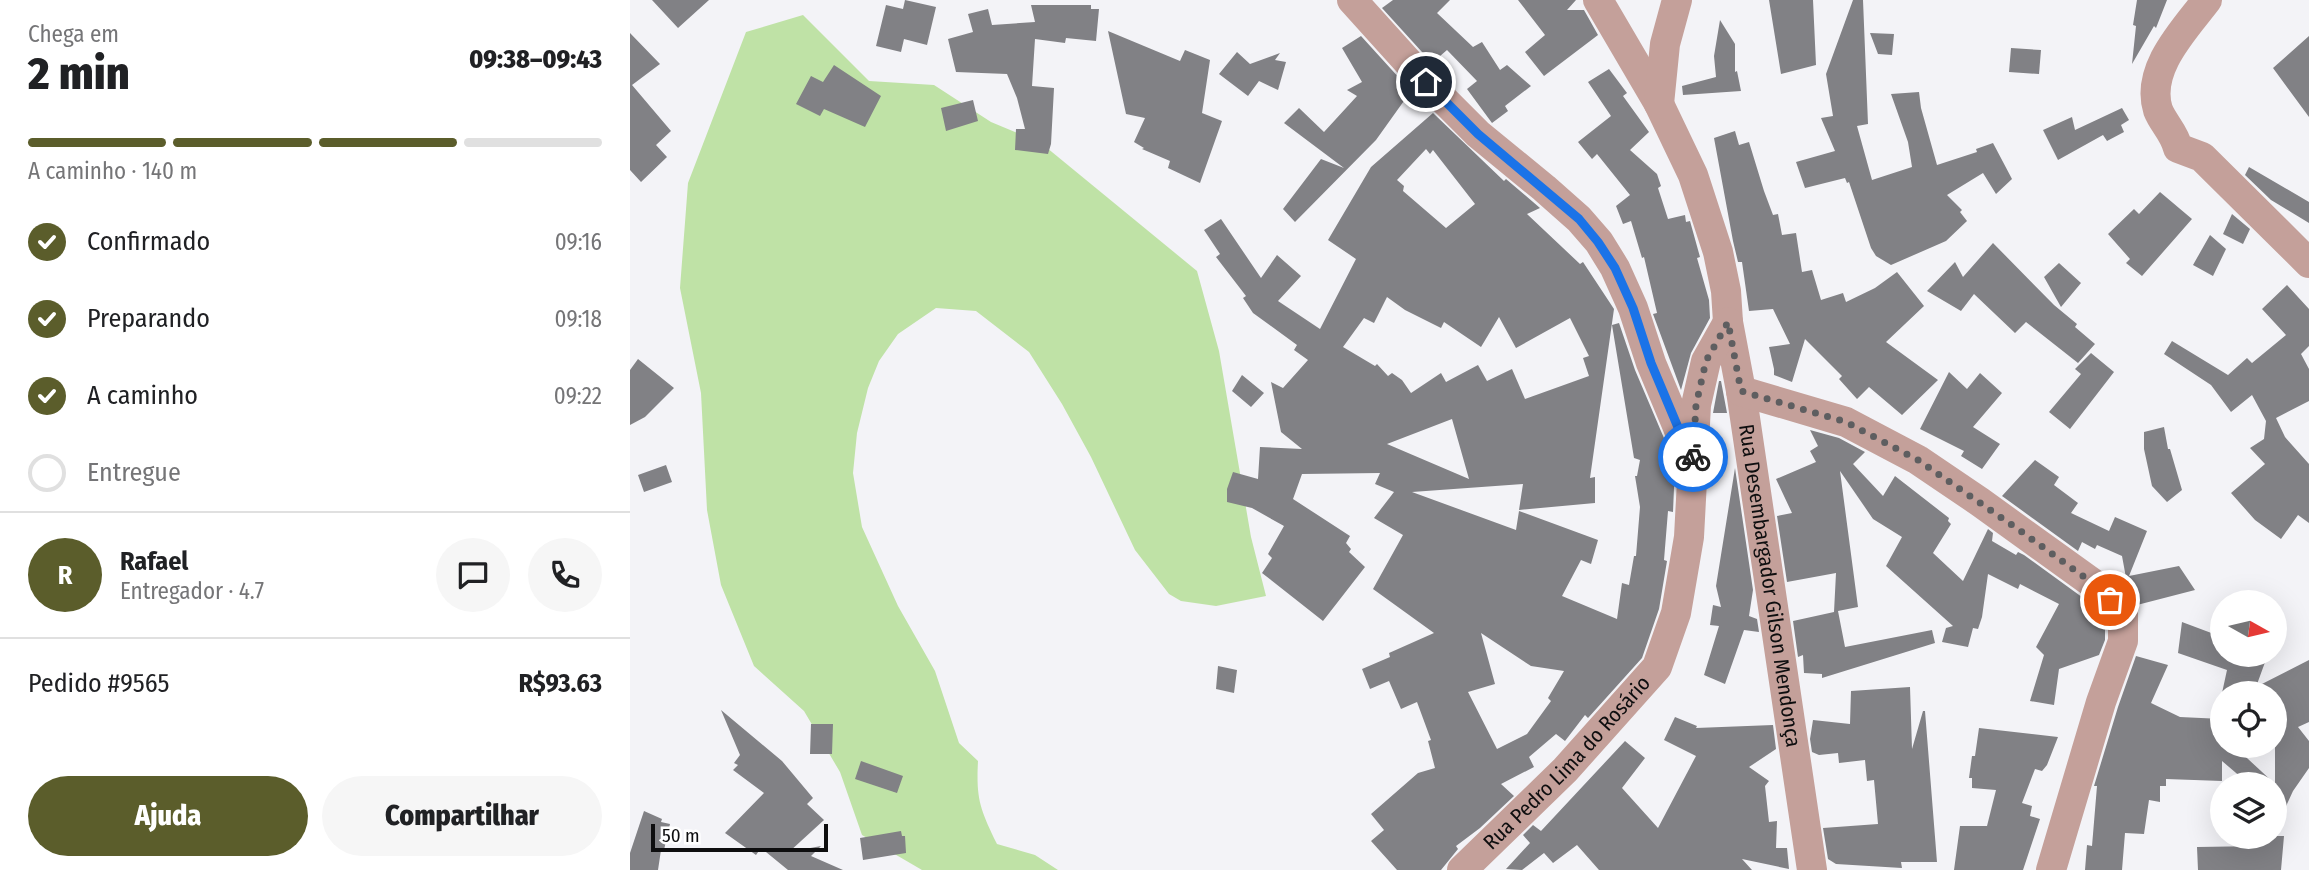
<!DOCTYPE html>
<html lang="pt">
<head>
<meta charset="utf-8">
<style>
  body { margin:0; font-family:"Fira Sans Condensed",sans-serif; background:#f6f6f6; color:#202124; height:100vh; display:flex; flex-direction:column; font-size:26px; white-space:nowrap }
  * { box-sizing:border-box; margin:0 }
  p { font-size:23px; color:#757577 }
  .icon { flex:none; width:38px; height:38px; fill:none; stroke:currentColor; stroke-width:2; stroke-linecap:round; stroke-linejoin:round }
  .map { position:relative; flex:1; overflow:hidden }
  .panel { display:flex; flex-direction:column; background:#fff; width:630px }
  .panel>* { flex:none }
  .needle { width:46px; rotate:98deg }
  .controls { position:absolute; left:1580px; top:590px; display:grid; gap:14px }
  .controls a { display:grid; place-items:center; width:77px; height:77px; border-radius:50%; background:#fff; box-shadow:0 7px 28px #0002; font-size:35px }
  .scale { position:absolute; left:21px; bottom:18px; width:177px; box-sizing:border-box; padding-left:7px; border:4px solid #0e0e0f; border-top:0; font-size:19px; line-height:24px; white-space:nowrap; color:#0e0e0f; -webkit-text-stroke:5px #fff; paint-order:stroke }
  .pin { position:absolute; display:grid; place-items:center; width:60px; height:60px; color:#fff; margin:-30px; border:4px solid #fff; border-radius:50%; box-shadow:0 2px 7px #0007 }
  .courier { position:absolute; display:grid; place-items:center; width:70px; height:70px; margin:-35px; border:5px solid #1a73e8; border-radius:50%; background:#fff; color:#222; box-shadow:0 2px 9px #0007 }
  .headline em { font-style:normal; font-weight:800 }
  .headline div { display:flex; flex-direction:column-reverse }
  .headline { display:flex; align-items:center; justify-content:space-between; height:119px; padding:0 28px }
  h1 { font-size:46px; font-weight:800; line-height:52px }
  .bar { display:grid; grid-template-columns:repeat(4,1fr); gap:10px 7px; align-content:center; height:84px; padding:0 28px }
  .bar i { height:9px; border-radius:5px; background:#e0e0e0 }
  .bar .on { background:#5b5d2b }
  .bar p { grid-column:span 4 }
  .line { display:flex; align-items:center; gap:18px; padding:0 28px; border-top:2px solid #e0e0e0 }
  .line div { flex:1 }
  .round { display:grid; place-items:center; flex:none; width:74px; height:74px; border-radius:37px; background:#f6f6f6 }
  ol { padding:0 28px; list-style:none }
  li { display:flex; align-items:center; gap:21px; height:77px }
  li p { margin-inline-start:auto }
  li .icon { padding:7px; border-radius:50%; background:#5b5d2b; color:#fff; stroke-width:4 }
  li:last-child { color:#757577 }
  li i { width:38px; height:38px; border:4px solid #e0e0e0; border-radius:50% }
  .cta { display:flex; gap:14px; margin-top:auto; padding:14px 28px }
  .cta a { flex:1; height:80px; border-radius:42px; background:#5b5d2b; color:#fff; font-size:28px; font-weight:800; line-height:80px; text-align:center }
  .cta a+a { background:#f6f6f6; color:#202124 }
  main { display:flex; flex:1; min-height:0 }
  .map>svg:first-child { display:block }
</style>
</head>
<body>
<main>
<section class="panel">
<div class="headline"><div><h1>2 min</h1><p>Chega em</p></div><em>09:38–09:43</em></div>
<div class="bar"><i class="on"></i><i class="on"></i><i class="on"></i><i></i><p>A caminho · 140 m</p></div>
<ol>
<li><svg class="icon" aria-label="check" viewBox="0 0 24 24"><path d="M5 12l5 5 9-10"/></svg>Confirmado<p>09:16</p></li>
<li><svg class="icon" aria-label="check" viewBox="0 0 24 24"><path d="M5 12l5 5 9-10"/></svg>Preparando<p>09:18</p></li>
<li><svg class="icon" aria-label="check" viewBox="0 0 24 24"><path d="M5 12l5 5 9-10"/></svg>A caminho<p>09:22</p></li>
<li><i></i>Entregue</li>
</ol>
<div class="line" style="height:126px"><b class="round" style="background:#5b5d2b;color:#fff">R</b><div><b>Rafael</b><p>Entregador · 4.7</p></div><a class="round"><svg class="icon" aria-label="chat" viewBox="0 0 24 24"><path d="M4 5h16v11H9l-5 4z"/></svg></a><a class="round"><svg class="icon" aria-label="phone" viewBox="0 0 24 24"><path d="M5 4h4l2 5-3 2q2 4 5 5l2-3 5 2v4C11 20 4 13 5 4z"/></svg></a></div>
<div class="line" style="height:91px"><div>Pedido #9565</div><b>R$93.63</b></div>
<div class="cta"><a>Ajuda</a><a>Compartilhar</a></div>
</section>
<div class="map">
<svg width="1679" height="870" viewBox="0 0 1679 870">
  <rect width="100%" height="100%" fill="#f3f3f7"/>
  <path fill="#bfe2a6" d="M173 15 239 81 304 85 361 122 411 143 567 271 589 351 621 537 636 596 586 606 551 601 539 594 505 550 461 457 432 404 399 352 346 311 306 308 268 334 249 361 238 388 227 433 223 473 232 527 268 606 305 671 329 743 348 761C346 799 350 809 367 844L405 855 428 870H292L232 835 210 772 174 711 124 666 91 585 77 510 71 393 50 288 58 183 116 32Z"/>
  <path fill="#818185" fill-rule="evenodd" d="M22 0H79L48 28Z
    M275 0 306 7 297 45 274 39 271 52 246 46 256 5 273 9Z
    M763 0H820L807 13 843 47 852 42 870 70 877 65 901 86 875 106 878 111 862 123 837 89 847 81 817 50 802 63 752 8Z
    M888 0H946L937 10H954L968 35 914 76 895 52 915 35Z
    M1139 0H1183L1186 65 1151 74Z
    M1223 0H1233L1238 124 1227 126 1242 180 1282 167 1278 142 1261 94 1289 92 1291 108 1307 165 1347 152 1346 149 1363 143 1382 179 1366 194 1353 173 1317 195 1332 210 1330 212 1337 221 1316 241 1261 265 1246 256 1241 248 1219 182 1217 183 1215 178 1175 188 1166 162 1205 151 1191 118 1203 116 1196 74Z
    M1507 0H1537L1526 28 1524 26 1502 64 1506 26 1503 25Z
    M401 5H461V9H469L466 41 436 38 435 43 405 39 402 86 424 88 421 144 418 154 385 150 386 129H395L387 98 377 74 326 72 318 39 343 32 338 14 358 9 362 25 405 22Z
    M1090 20 1105 44V72L1107 71 1111 91 1053 95 1052 86 1086 77 1084 56Z
    M478 31 550 61 555 50 580 60 572 113 592 121 570 183 538 168 540 161 512 149 514 148 504 142 515 118 496 114Z
    M0 33 30 64 2 85 41 131 26 145 37 157 11 182 0 170Z
    M1240 33 1264 34 1262 55 1248 54Z
    M731 36 781 91 746 140 665 222 653 209 691 159 714 168 654 123 669 108 694 132 727 96 717 90 732 82 712 48Z
    M1679 36V117L1643 68Z
    M1381 48 1411 50 1409 74 1379 72Z
    M607 52 620 64 650 53 645 60 656 62 648 90 629 81 618 96 589 74Z
    M204 65 251 96 235 127 194 109 190 116 166 104 181 76 193 82Z
    M979 69 997 93 993 96 1019 132 1000 150 1027 174 1031 186 1028 188 1038 219 1055 215 1056 222 1060 221 1070 257 1067 258 1079 300 1080 318 1061 353 1051 390 1023 314 1027 313 1014 257 1012 258 1001 221 993 224 986 206 1000 195 967 154 962 159 948 142 981 116 958 82Z
    M343 100 348 121 316 131 311 108Z
    M1492 108 1499 120 1491 125 1494 132 1477 141 1473 135 1428 160 1413 130 1442 117 1445 130Z
    M803 113 874 181 876 179 910 208 897 214 950 264 953 262 984 309 960 478 965 477V503L889 510 893 484 782 492 886 530 889 511 968 540 961 564 951 560 932 596 987 619 992 583 999 585 1004 556H1006L1010 507 1005 476H1007L1010 460 1004 458 982 325 989 323 1005 370 1045 464 1043 512 1038 511 1034 560 1037 561 1029 609 1012 658 958 718 955 715 935 741 926 734 899 757 904 767 871 784 884 796 850 828 826 846 828 849 811 870H767L741 841 754 830 741 814 788 773 805 768 798 741 801 740 787 702 771 709 759 681 740 689 732 669 760 657 759 653 804 633 743 589 773 535 744 518 764 492 745 484 750 473 672 474 663 499 720 536 716 543 721 549 719 552 735 567 693 621 632 573 642 558 638 554 654 526 622 508 597 502V489L603 472 628 479 630 447 672 449 651 432 641 382 653 388 678 360 664 350 667 345 623 313 613 298 616 296 586 257 590 254 574 230 591 219 631 278 647 255 671 276 648 301 690 329 726 259 698 240 741 167ZM796 149 800 154 803 150 845 204 816 228 773 191 774 186 767 180ZM757 297 775 310 811 328 814 322 851 347 869 317 886 348 940 318 959 356 953 358 959 376 895 399 882 369 857 381 848 365 816 382 811 373 781 393 772 380 762 373 758 376 747 364 745 366 713 347 734 318 744 323ZM822 419 839 479 757 444ZM851 633 901 666 934 671 918 698 921 701 897 734 867 749 838 692 865 684Z
    M1105 131 1109 145 1119 142 1134 191 1143 215 1148 214 1152 235 1166 233 1172 272 1182 270 1191 300 1213 293 1216 302 1245 288 1267 272 1294 306 1256 342 1308 380 1272 415 1239 387 1227 399 1209 379 1212 376 1175 339 1162 382 1144 375V369L1139 347 1160 344 1143 309 1119 311 1112 262H1108L1103 241 1084 138Z
    M1619 167 1679 202V223L1641 200 1615 175Z
    M1530 192 1562 219 1512 276 1496 263 1500 259 1478 234 1504 209 1509 214Z
    M1602 214 1620 229 1613 244 1593 234Z
    M1580 235 1596 249 1583 276 1563 265Z
    M1363 243 1424 305 1447 324 1445 327 1465 344 1448 363 1396 322 1385 333 1344 294 1331 311 1297 291 1325 262 1333 277Z
    M1429 263 1451 283 1431 307 1414 277Z
    M1657 285 1679 309V346L1671 354 1679 369V401L1646 418 1655 437 1679 464V523L1668 515 1651 539 1625 520 1601 493 1635 464 1620 448 1634 439 1636 421 1622 395 1601 412 1581 385 1534 354 1542 341 1598 375 1617 358 1622 363 1656 335 1632 309Z
    M1461 353 1484 372 1440 429 1419 412 1451 374 1445 369Z
    M8 359 44 388 15 417 0 425V370Z
    M1319 372 1337 389 1350 373 1372 393 1343 427 1370 444 1352 469 1331 456 1334 451 1290 429Z
    M612 375 634 393 621 407 602 391Z
    M1089 381H1091L1097 413H1083Z
    M1534 427 1538 449H1540L1552 490 1537 502 1522 486 1514 449V432Z
    M1180 430 1209 438 1235 452 1223 464 1253 496 1265 476 1319 518 1318 521 1321 524 1303 553 1333 581 1358 529 1363 533 1362 541 1386 555 1388 552 1394 555 1456 600 1475 620V640L1469 655 1429 669 1424 705 1400 701 1414 655 1406 647 1429 604 1390 584 1388 589 1358 574 1352 617 1348 629 1343 628 1338 647 1312 642 1316 628 1323 626 1256 566 1272 537 1243 519 1210 471 1228 607 1208 611 1215 647 1302 630 1305 643 1192 678V674L1174 673 1173 655 1168 657 1163 621 1204 612 1206 573 1157 582 1147 516 1162 513 1146 479 1186 462 1180 451 1188 446Z
    M1405 460 1429 477 1424 485 1448 503 1441 513 1479 531 1485 517 1517 531 1499 576 1549 566 1565 590 1507 605 1499 594 1492 556 1467 545 1465 549 1452 542 1448 551 1372 496Z
    M36 465 42 482 14 492 8 475Z
    M1105 468 1123 590 1119 616 1127 619 1129 632 1114 630 1095 684 1074 675 1089 626 1080 625 1083 605 1091 607 1086 586Z
    M1552 622 1592 637V654H1638L1626 687 1679 660V722L1668 727 1679 741V768L1663 791 1645 830V693H1592L1597 670 1548 653Z
    M1506 656 1538 665 1521 703 1550 717 1592 719V746H1604L1645 784H1619L1592 761V781L1536 779V786H1530V802L1519 800 1514 834 1495 833 1492 870H1455L1457 845 1462 846 1467 786H1464L1488 707Z
    M588 666 607 670 604 693 586 689Z
    M1280 687 1282 749 1293 711H1295L1307 862H1271L1272 868 1206 864 1198 859 1193 828 1248 824 1244 780 1237 781 1235 760 1209 763 1208 753 1189 755 1182 752 1180 739 1183 720 1220 724 1221 691Z
    M91 710 152 761 183 798 177 804 194 820 159 852 191 846 181 856 213 870H158L131 848 126 855 95 833 134 793 103 770 108 765 104 763 110 755Z
    M1045 717 1067 726 1066 728 1143 725 1146 749 1119 767 1139 781 1135 786 1139 822 1147 821 1146 848H1157L1159 869 1112 859 1122 870H969L947 845 923 863 914 853 892 870 876 869 900 843 893 835 903 825 911 831 995 741 1015 758 992 788 1028 828 1066 756 1034 740Z
    M181 724H203L202 754H180Z
    M1349 728 1428 737 1417 765 1412 771 1405 769 1392 803 1402 806 1400 816 1410 819 1393 870H1324L1330 826H1357L1366 790 1342 788V778H1339L1342 756H1345Z
    M231 761 273 776 267 793 225 779Z
    M14 811 32 819 31 822 40 824 34 850H31L28 870H0V853Z
    M271 831 272 836H275L276 853 233 860 230 838Z
    M1632 836H1654L1651 870H1568L1567 847 1632 846Z"/>
  <g fill="none" stroke-linecap="round" stroke-linejoin="round">
    <g stroke="#c4a09a" stroke-width="30">
      <path d="M722 0 796 82 848 134 914 188 949 219 969 242 985 268 1003 308 1021 363 1059 454"/>
      <path id="s1" d="M968 0 1029 104 1063 175 1088 252 1096 291 1098 322 1111 391 1182 870"/>
      <path d="M1577 0C1555 29 1515 69 1528 110 1533 123 1544 132 1548 148L1572 157 1679 263"/>
      <path d="M1029 104 1035 44 1047 0"/>
      <path d="M1111 391 1216 422 1288 460 1350 502 1468 587 1493 613V641L1471 702 1421 870"/>
      <path id="s2" d="M832 870 935 770 1027 667 1046 613 1059 537 1066 405 1076 361 1098 322"/>
    </g>
  </g>
  <g fill="none" stroke-linecap="round" stroke-linejoin="round">
    <path stroke="#5e5e60" stroke-width="7" stroke-dasharray="0 12.6" d="M1063 457 1066 405 1076 361 1098 322 1111 391 1216 422 1288 460 1392 532 1468 587 1480 600"/>
    <path stroke="#1a73e8" stroke-width="9" d="M796 82 848 134 949 219 968 242 985 268 1003 308 1021 363 1063 463V457"/>
  </g>
  <g text-anchor="middle" dominant-baseline="central" stroke-width="7" stroke-linejoin="round" paint-order="stroke">
    <g font-size="21" fill="#0e0e0f" stroke="#fff">
      <text stroke="none"><textPath href="#s1" startOffset="618">Rua Desembargador Gilson Mendonça</textPath></text>
      <text stroke="none"><textPath href="#s2" startOffset="150">Rua Pedro Lima do Rosário</textPath></text>
    </g>
  </g>
</svg>
<div class="controls">
<a><svg class="needle" viewBox="-14 -14 28 28"><path d="M0-13l5 13h-10z" fill="#e53935"/><path d="M0 13l5-13h-10z" fill="#757577"/></svg></a>
<a><svg class="icon" aria-label="locate" viewBox="0 0 24 24"><circle cx="12" cy="12" r="6"/><path d="M12 2v4M12 18v4M2 12h4M18 12h4"/></svg></a>
<a><svg class="icon" aria-label="layers" viewBox="0 0 24 24"><path d="M12 4l9 5-9 5-9-5zM3 14l9 5 9-5"/></svg></a>
</div>
<div class="scale">50 m</div>
<div class="pin" style="left:1480px;top:600px;background:#ea580c"><svg class="icon" aria-label="bag" viewBox="0 0 24 24"><path d="M5 8h14l-1 12H6zM9 8a3 3 0 0 1 6 0"/></svg></div>
<div class="pin" style="left:796px;top:82px;background:#1f2937"><svg class="icon" aria-label="home" viewBox="0 0 24 24"><path d="M3 11l9-7 9 7M6 9v11h12V9"/></svg></div>
<div class="courier" style="left:1063px;top:457px"><svg class="icon" aria-label="bike" viewBox="0 0 24 24"><circle cx="6" cy="16" r="4"/><circle cx="18" cy="16" r="4"/><path d="M6 16l4-8h5l3 8M10 8l3 8H6M13 5h3"/></svg></div>
</div>
</main>
</body>
</html>
